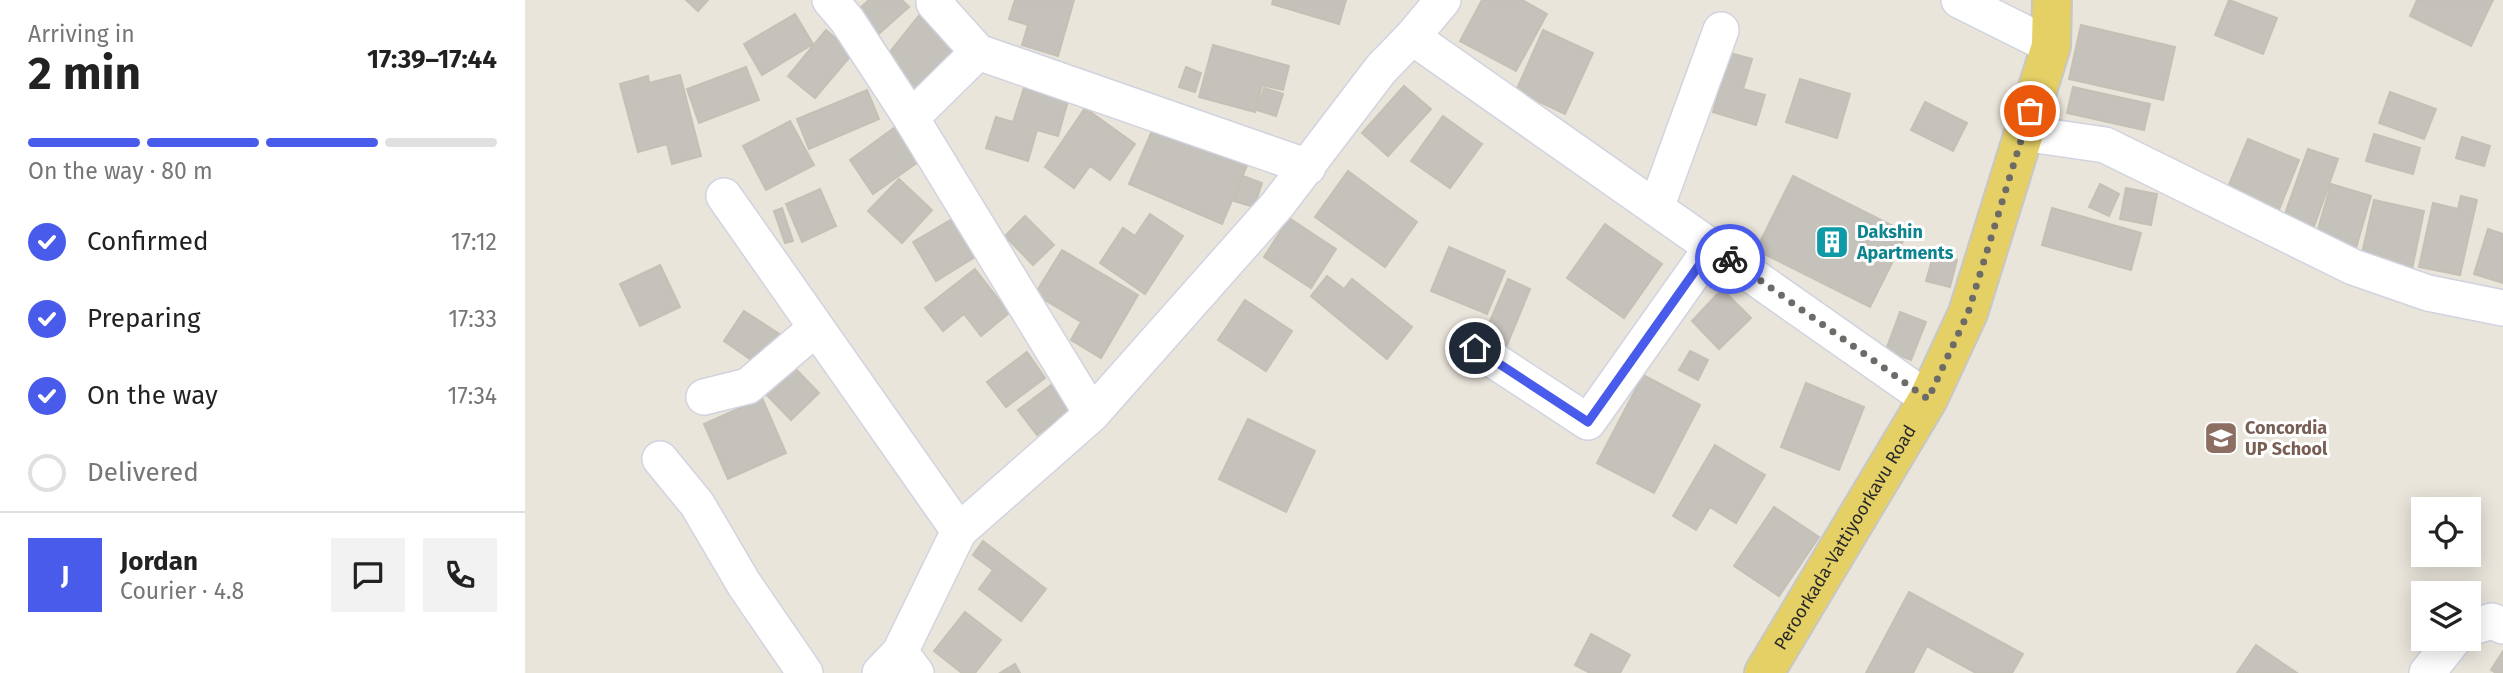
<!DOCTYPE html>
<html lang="en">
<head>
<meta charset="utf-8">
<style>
  body { margin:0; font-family:"Fira Sans",sans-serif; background:#f2f2f2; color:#222; height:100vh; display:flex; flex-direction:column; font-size:26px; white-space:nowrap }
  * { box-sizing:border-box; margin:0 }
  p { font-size:23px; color:#767676 }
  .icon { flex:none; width:38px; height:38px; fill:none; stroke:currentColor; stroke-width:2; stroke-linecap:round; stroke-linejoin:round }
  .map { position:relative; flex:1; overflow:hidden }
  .sheet { display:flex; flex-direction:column; background:#fff; width:525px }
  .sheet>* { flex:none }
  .buttons { position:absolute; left:1886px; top:497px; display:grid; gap:14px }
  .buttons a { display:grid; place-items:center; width:70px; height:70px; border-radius:0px; background:#fff; box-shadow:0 4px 18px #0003; font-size:35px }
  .pin { position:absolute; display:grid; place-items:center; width:60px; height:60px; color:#fff; margin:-30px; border:4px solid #fff; border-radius:50%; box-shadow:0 2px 7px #0007 }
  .courier { position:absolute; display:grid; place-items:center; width:70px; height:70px; margin:-35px; border:5px solid #485beb; border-radius:50%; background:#fff; color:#222; box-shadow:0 2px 9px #0007 }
  .overview em { font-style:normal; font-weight:700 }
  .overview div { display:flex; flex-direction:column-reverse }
  .overview { display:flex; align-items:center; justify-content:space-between; height:119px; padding:0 28px }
  h1 { font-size:46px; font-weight:700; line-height:52px }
  .bar { display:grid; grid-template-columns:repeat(4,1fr); gap:10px 7px; align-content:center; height:84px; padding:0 28px }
  .bar i { height:9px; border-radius:5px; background:#e0e0e0 }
  .bar .active { background:#485beb }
  .bar p { grid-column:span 4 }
  .line { display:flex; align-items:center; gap:18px; padding:0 28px; border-top:2px solid #e0e0e0 }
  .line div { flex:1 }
  .round { display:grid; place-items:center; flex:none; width:74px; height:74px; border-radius:0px; background:#f2f2f2 }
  ol { padding:0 28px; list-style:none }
  li { display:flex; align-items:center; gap:21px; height:77px }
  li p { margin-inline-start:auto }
  li .icon { padding:7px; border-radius:50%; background:#485beb; color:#fff; stroke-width:4 }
  li:last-child { color:#767676 }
  li i { width:38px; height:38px; border:4px solid #e0e0e0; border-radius:50% }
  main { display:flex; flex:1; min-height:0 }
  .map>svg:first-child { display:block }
</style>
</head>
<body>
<main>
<section class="sheet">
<div class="overview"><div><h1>2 min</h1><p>Arriving in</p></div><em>17:39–17:44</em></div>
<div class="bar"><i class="active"></i><i class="active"></i><i class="active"></i><i></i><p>On the way · 80 m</p></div>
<ol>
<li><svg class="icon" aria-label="check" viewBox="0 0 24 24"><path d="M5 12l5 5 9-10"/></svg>Confirmed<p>17:12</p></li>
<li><svg class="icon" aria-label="check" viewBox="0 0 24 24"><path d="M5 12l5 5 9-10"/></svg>Preparing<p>17:33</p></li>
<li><svg class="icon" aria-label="check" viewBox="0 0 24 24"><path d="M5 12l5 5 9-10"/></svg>On the way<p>17:34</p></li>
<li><i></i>Delivered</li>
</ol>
<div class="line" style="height:126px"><b class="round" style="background:#485beb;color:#fff">J</b><div><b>Jordan</b><p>Courier · 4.8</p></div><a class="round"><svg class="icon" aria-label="chat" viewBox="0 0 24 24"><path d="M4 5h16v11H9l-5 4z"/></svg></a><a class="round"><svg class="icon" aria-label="phone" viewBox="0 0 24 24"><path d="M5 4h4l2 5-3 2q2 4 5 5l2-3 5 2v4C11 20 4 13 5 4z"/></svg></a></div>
</section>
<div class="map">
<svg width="1978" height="673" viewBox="0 0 1978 673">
  <rect width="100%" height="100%" fill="#eae5db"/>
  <path fill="#c5c1bb" stroke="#c5c0b5" stroke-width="2" d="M161 0H183L173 11Z
    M344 0H377L384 7 348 39 327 15Z
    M490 0H549L533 56 497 45 503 25 484 19Z
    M748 0H821L814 24 747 4Z
    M957 0H997L1022 14 991 71 935 41Z
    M1704 0 1752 18 1738 54 1690 35Z
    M1892 0H1968L1946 46 1885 16Z
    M396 13 435 45 395 94 356 63Z
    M270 14 288 44 237 75 219 44Z
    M1556 25 1650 47 1638 100 1544 79Z
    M301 30 328 53 290 98 263 76Z
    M1018 30 1068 53 1040 114 991 91Z
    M688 45 764 66 758 90 737 85 730 112 674 97Z
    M1205 53 1227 59 1218 89 1240 95 1231 125 1188 112Z
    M221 67 234 100 174 123 162 89Z
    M661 67 676 73 670 92 654 87Z
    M155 75 176 156 147 164 142 144 113 152 95 84 123 76 124 83Z
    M1275 79 1325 94 1312 138 1261 122Z
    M879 86 906 109 863 156 837 133Z
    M1548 87 1625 104 1619 130 1542 113Z
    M499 88 543 101 533 136 512 130 503 161 461 148 471 117 488 122Z
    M739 88 758 94 751 116 732 110Z
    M342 90 354 119 284 149 272 119Z
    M1865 92 1911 109 1899 139 1854 123Z
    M1400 102 1442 123 1428 151 1386 130Z
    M560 108 610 144 585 180 565 166 549 188 520 167Z
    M918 116 957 144 925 188 886 161Z
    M265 121 289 165 241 190 218 146Z
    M376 123 400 157 348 194 325 160Z
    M630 124 723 163 697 224 604 184Z
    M1849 134 1895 148 1888 174 1841 161Z
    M1937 137 1965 146 1959 166 1931 158Z
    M1723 139 1774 160 1745 232 1693 211Z
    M1783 149 1813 159 1785 238 1755 228Z
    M823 171 892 222 860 267 790 217Z
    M718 176 737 183 729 207 709 201Z
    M1268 176 1382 233 1345 307 1231 250Z
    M374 179 407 210 377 243 343 211Z
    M1575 184 1594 194 1584 216 1564 207Z
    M1806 184 1846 196 1827 262 1787 250Z
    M1601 188 1632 194 1626 225 1595 219Z
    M295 189 311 226 277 242 261 204Z
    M1936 196 1952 200 1935 275 1894 267 1908 203 1933 209Z
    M1849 200 1899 211 1887 269 1836 258Z
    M257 208 268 241 260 243 249 211Z
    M1527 208 1616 233 1606 270 1517 245Z
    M625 214 658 236 620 294 575 263 598 228 610 236Z
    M500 216 529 245 508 265 480 236Z
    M764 218 811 249 786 288 739 257Z
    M427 219 450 257 411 281 388 242Z
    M1080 224 1137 264 1099 318 1042 278Z
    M1963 229 1978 234V283L1949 274Z
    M924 247 980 271 962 314 906 291Z
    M537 250 613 295 576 358 546 340 556 322 510 294Z
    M1409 253 1432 260 1425 287 1401 281Z
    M135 265 155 307 115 326 95 284Z
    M450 269 484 313 456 336 439 314 418 331 400 308Z
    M802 276 819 289 827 279 887 327 862 359 786 296Z
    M983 279 1005 289 980 350 957 340Z
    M1197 289 1226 318 1194 349 1167 321Z
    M720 300 767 331 741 371 693 340Z
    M219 311 259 337 238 368 199 341Z
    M1375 312 1401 322 1386 360 1361 350Z
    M1165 351 1183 360 1173 380 1154 370Z
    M502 352 520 378 481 407 462 382Z
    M264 362 294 393 266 420 236 389Z
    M1118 375 1175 405 1129 493 1072 463Z
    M533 380 552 406 512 435 493 410Z
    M1281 383 1339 407 1314 470 1256 447Z
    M237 398 261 453 203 479 179 424Z
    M723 419 790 451 761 512 694 479Z
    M1190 445 1240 475 1211 523 1185 507 1171 530 1148 516Z
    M1249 507 1294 537 1254 596 1209 566Z
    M458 541 521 589 496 621 454 589 468 570 448 555Z
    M1384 592 1498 654 1487 673H1451L1402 646 1388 673H1341Z
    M440 612 476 640 450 673H437L409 651Z
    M1066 634 1105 655 1095 673H1065L1050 665Z
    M1731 645 1772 673H1712Z
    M1978 651V673H1971L1966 670Z
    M490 664 495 673H475Z"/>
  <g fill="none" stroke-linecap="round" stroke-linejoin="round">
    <g stroke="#d1d3e0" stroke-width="38">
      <path id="minor" d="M305 0 322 20 386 118
        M413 0 409 3 453 52
        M1434 0 1526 46
        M887 37 918 0
        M1498 133 1580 145 1828 267 1903 293 1978 308
        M199 196 434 531
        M1131 208 1196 30
        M950 348 1063 422 1187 247
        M179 397 223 386 291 328
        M567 414 386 118 453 52 783 167
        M135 459 172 504 219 584 280 673
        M1944 628 1967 621 1978 626
        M375 652 434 531 567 414 753 204 856 69 887 37 1403 399
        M355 673 375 652 391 673
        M1902 673 1929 639"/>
    </g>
    <g stroke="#c7c7c7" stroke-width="42">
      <g id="major">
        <path id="s1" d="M1239 673 1403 399 1443 313 1526 46 1527 0"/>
      </g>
    </g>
    <use href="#minor" stroke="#fff" stroke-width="35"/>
    <use href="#major" stroke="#e5d066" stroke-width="38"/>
  </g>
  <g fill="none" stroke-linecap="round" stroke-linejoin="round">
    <path stroke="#6d6b67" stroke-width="7" stroke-dasharray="0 12.6" d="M1205 259 1403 399 1443 313 1505 111"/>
    <path stroke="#485beb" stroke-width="9" d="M950 348 1063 422 1187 247 1205 259"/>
  </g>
  <defs>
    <g id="building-square" transform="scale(1.75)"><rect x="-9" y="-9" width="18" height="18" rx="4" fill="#0f9aa8" stroke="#fff"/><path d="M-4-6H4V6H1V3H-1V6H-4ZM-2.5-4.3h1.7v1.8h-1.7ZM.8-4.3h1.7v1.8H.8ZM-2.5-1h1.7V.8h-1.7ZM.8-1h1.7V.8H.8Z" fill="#fff"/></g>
    <g id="school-square" transform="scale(1.75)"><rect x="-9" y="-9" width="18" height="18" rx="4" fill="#8d6e63" stroke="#fff"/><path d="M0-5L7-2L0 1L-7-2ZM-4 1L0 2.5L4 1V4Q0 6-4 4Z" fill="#fff"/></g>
  </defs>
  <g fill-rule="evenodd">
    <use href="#building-square" x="1307" y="242"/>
    <use href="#school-square" x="1696" y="438"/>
  </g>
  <g text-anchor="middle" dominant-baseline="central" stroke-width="6" stroke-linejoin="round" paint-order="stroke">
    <g font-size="18" font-weight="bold" fill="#0d838f" stroke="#fff" text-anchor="start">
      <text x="1332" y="232">Dakshin<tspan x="1332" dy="21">Apartments</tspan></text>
    </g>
    <g font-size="18" font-weight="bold" fill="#785e54" stroke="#fff" text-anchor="start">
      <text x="1720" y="428">Concordia<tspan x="1720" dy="21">UP School</tspan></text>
    </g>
    <g font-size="18" fill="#292929" stroke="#fff">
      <text stroke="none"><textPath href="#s1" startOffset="158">Peroorkada-Vattiyoorkavu Road</textPath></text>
    </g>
  </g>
</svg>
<div class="buttons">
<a><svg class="icon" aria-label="locate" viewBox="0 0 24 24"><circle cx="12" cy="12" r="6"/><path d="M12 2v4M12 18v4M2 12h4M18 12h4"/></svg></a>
<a><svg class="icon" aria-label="layers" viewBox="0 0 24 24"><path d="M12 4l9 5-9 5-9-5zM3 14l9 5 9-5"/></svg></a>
</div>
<div class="pin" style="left:1505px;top:111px;background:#ea580c"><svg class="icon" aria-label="bag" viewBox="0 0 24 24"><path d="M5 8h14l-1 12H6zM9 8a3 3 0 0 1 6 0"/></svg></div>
<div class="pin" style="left:950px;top:348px;background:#1f2937"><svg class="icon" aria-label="home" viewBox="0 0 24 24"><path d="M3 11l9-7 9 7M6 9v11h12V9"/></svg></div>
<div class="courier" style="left:1205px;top:259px"><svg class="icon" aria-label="bike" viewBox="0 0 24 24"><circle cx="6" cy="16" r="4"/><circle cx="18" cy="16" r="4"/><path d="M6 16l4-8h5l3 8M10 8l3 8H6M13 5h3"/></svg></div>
</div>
</main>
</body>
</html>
